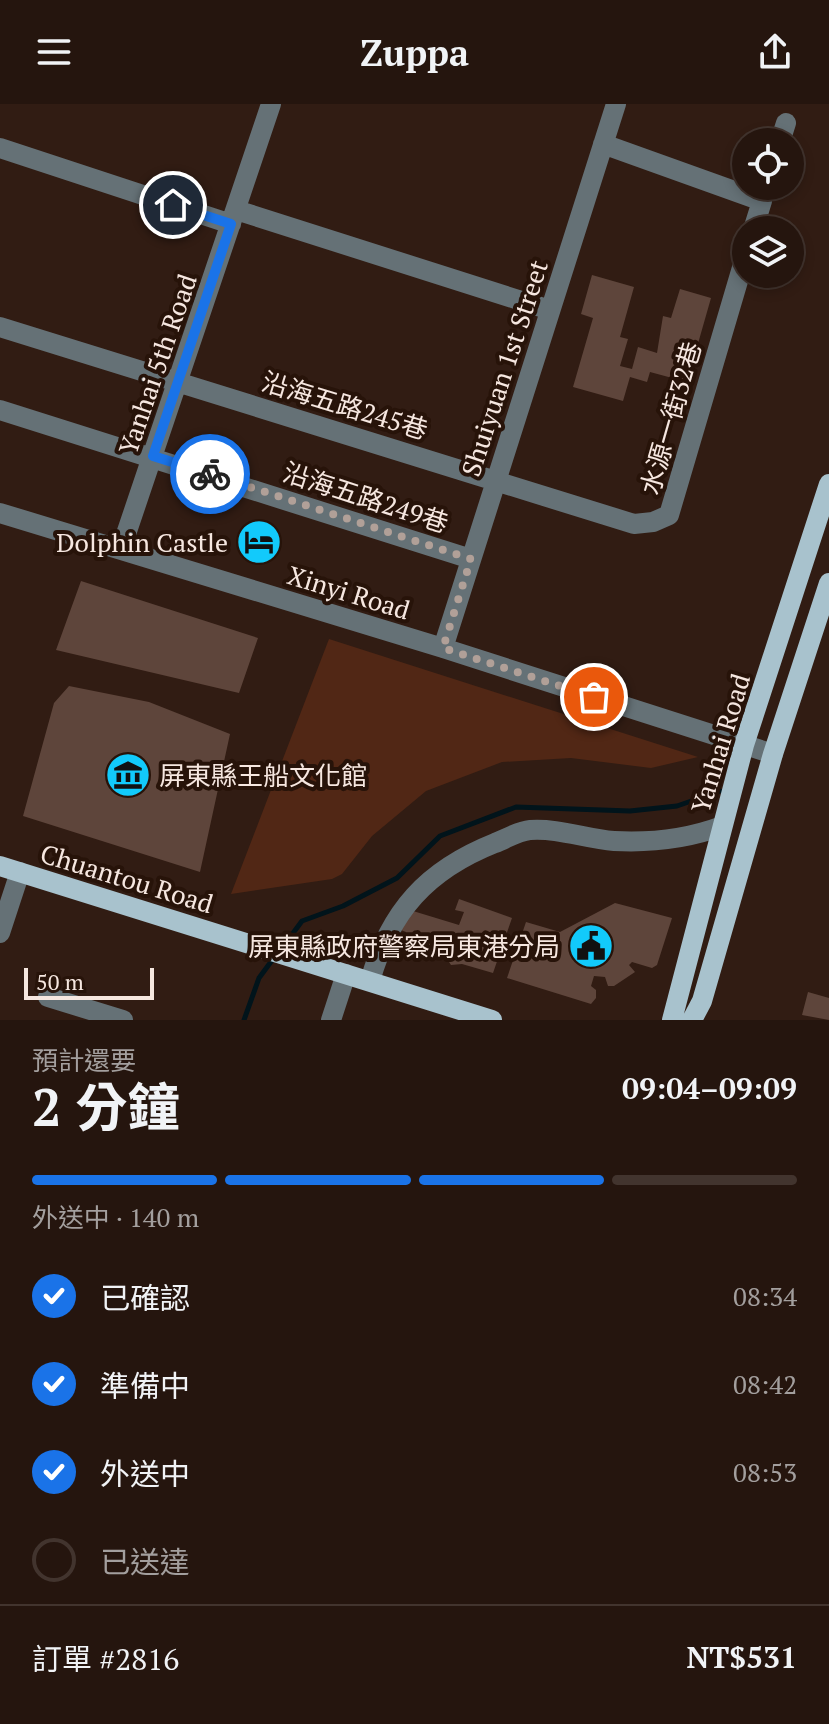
<!DOCTYPE html>
<html lang="zh-TW">
<head>
<meta charset="utf-8">
<style>
  body { margin:0; font-family:"PT Serif","Noto Sans TC",serif; background:#2d1e17; color:#f1f3f6; height:100vh; display:flex; flex-direction:column; font-size:30px; white-space:nowrap }
  * { box-sizing:border-box; margin:0 }
  p { font-size:26px; color:#a39f9e }
  .icon { flex:none; width:44px; height:44px; fill:none; stroke:currentColor; stroke-width:2; stroke-linecap:round; stroke-linejoin:round }
  .map { position:relative; height:916px; overflow:hidden }
  .drawer { display:flex; flex-direction:column; background:#25150e; flex:1 }
  .drawer>* { flex:none }
  .buttons { position:absolute; left:732px; top:24px; display:grid; gap:16px }
  .buttons a { display:grid; place-items:center; width:72px; height:72px; border-radius:50%; background:#25150e; box-shadow:0 4px 12px #0003,0 0 0 2px #42342e; font-size:40px }
  .scale { position:absolute; left:24px; bottom:20px; width:130px; box-sizing:border-box; padding-left:8px; border:4px solid #f6e7e0; border-top:0; font-size:22px; line-height:28px; white-space:nowrap; color:#f6e7e0; -webkit-text-stroke:6px #271309; paint-order:stroke }
  .pin { position:absolute; display:grid; place-items:center; width:68px; height:68px; color:#fff; margin:-34px; border:4px solid #fff; border-radius:50%; box-shadow:0 2px 8px #0007 }
  .courier { position:absolute; display:grid; place-items:center; width:80px; height:80px; margin:-40px; border:6px solid #1a73e8; border-radius:50%; background:#fff; color:#222; box-shadow:0 2px 10px #0007 }
  .overview em { font-style:normal; font-weight:700 }
  .overview div { display:flex; flex-direction:column-reverse }
  .overview { display:flex; align-items:center; justify-content:space-between; height:136px; padding:0 32px }
  h1 { font-size:52px; font-weight:700; line-height:60px }
  .bar { display:grid; grid-template-columns:repeat(4,1fr); gap:12px 8px; align-content:center; height:96px; padding:0 32px }
  .bar i { height:10px; border-radius:6px; background:#42342e }
  .bar .selected { background:#1a73e8 }
  .bar p { grid-column:span 4 }
  .line { display:flex; align-items:center; gap:20px; padding:0 32px; border-top:2px solid #42342e }
  .line div { flex:1 }
  ol { padding:0 32px; list-style:none }
  li { display:flex; align-items:center; gap:24px; height:88px }
  li p { margin-inline-start:auto }
  li .icon { padding:8px; border-radius:50%; background:#1a73e8; color:#fff; stroke-width:4 }
  li:last-child { color:#a39f9e }
  li i { width:44px; height:44px; border:4px solid #42342e; border-radius:50% }
  header { display:flex; justify-content:space-between; align-items:center; height:104px; padding:0 32px; background:#25150e; font-size:36px; font-weight:700 }
  .map>svg:first-child { display:block }
</style>
</head>
<body>
<header><svg class="icon" aria-label="menu" viewBox="0 0 24 24"><path d="M4 6h16M4 12h16M4 18h16"/></svg>Zuppa<svg class="icon" aria-label="share" viewBox="0 0 24 24"><path d="M12 15V3M7 8l5-5 5 5M5 13v7h14v-7"/></svg></header>
<div class="map">
<svg width="829" height="916" viewBox="0 0 829 916">
  <rect width="100%" height="100%" fill="#311c13"/>
  <path fill="#512715" d="M329 535 698 653 651 664 571 654 502 658 426 687 372 732 342 770 332 775 231 790Z"/>
  <g fill="none" stroke-linecap="round" stroke-linejoin="round">
    <path stroke="#01141b" stroke-width="5" d="M282 844 302 817 343 802 397 774 440 732 516 703 630 707 677 702 720 687
      M244 916 259 874 273 855"/>
  </g>
  <path fill="#5e453b" d="M592 171 634 183 620 233 628 235 620 262 632 265 638 243 657 249 663 212 671 214 680 185 711 194 687 278 650 268 647 278 630 273 623 297 573 283 593 214 581 210Z
    M81 477 258 534 239 589 56 546Z
    M69 582 149 598 230 630 200 768 23 712 54 599Z
    M459 795 512 814 493 869 462 860 451 861 447 855 402 840 406 828 401 826 413 807 459 821 464 808 455 806Z
    M615 799 672 814 657 861 652 864 632 858 629 861 635 868 614 882H608L605 873 594 872 591 882 596 886V894L591 900 507 874 526 818 560 828Z
    M808 888 829 894V916L802 911Z"/>
  <g fill="none" stroke-linecap="round" stroke-linejoin="round">
    <path stroke="#657176" stroke-width="20" d="M780 38 786 19
      M603 40 762 97 753 126
      M0 44 231 120
      M236 106 550 206
      M0 223 634 420 653 418 669 411 746 150
      M0 306 471 455
      M0 409 443 544 773 650
      M121 445 271 0
      M443 544 616 0
      M0 829 20 768
      M370 877C390 807 427 766 495 739 506 735 518 727 530 726 559 724 586 735 614 737 652 739 687 735 722 722
      M48 893 123 916
      M331 916 346 870"/>
    <path stroke="#a8c2cd" stroke-width="20" d="M0 762 492 916
      M672 916 744 641 829 380
      M692 916 702 897 773 650 829 479"/>
  </g>
  <g fill="none" stroke-linecap="round" stroke-linejoin="round">
    <path stroke="#b1a098" stroke-width="8" stroke-dasharray="0 14.4" d="M210 370 471 455 443 544 594 593"/>
    <path stroke="#1a73e8" stroke-width="10" d="M173 101 231 120 153 352 210 370"/>
  </g>
  <defs>
    <g id="hotel-disc" transform="scale(2.3)"><circle r="9.5" fill="#12cafb" stroke="#271309"/><path d="M-6-4.5h1.5V1H6V5H4.5V3h-9V5H-6ZM-4 0a1.8 1.8 0 1 1 3.6 0ZM.5 0V-2.5h3Q6-2.5 6 0Z" fill="#111"/></g>
    <g id="museum-disc" transform="scale(2.3)"><circle r="9.5" fill="#12cafb" stroke="#271309"/><path d="M0-6L6-3V-2H-6V-3ZM-5-1h2V3h-2ZM-1-1h2V3h-2ZM3-1h2V3H3ZM-6 4H6V6H-6Z" fill="#111"/></g>
    <g id="civic-disc" transform="scale(2.3)"><circle r="9.5" fill="#12cafb" stroke="#271309"/><path d="M-.6-6.5H3V-4.5H.6V-3L4-1V1h2V6H-6V1h2V-1L-.6-3ZM-1.2 2.5V6h2.4V2.5Z" fill="#111"/></g>
  </defs>
  <g fill-rule="evenodd">
    <use href="#hotel-disc" x="259" y="438"/>
    <use href="#museum-disc" x="128" y="671"/>
    <use href="#civic-disc" x="591" y="842"/>
  </g>
  <g text-anchor="middle" dominant-baseline="central" stroke-width="8" stroke-linejoin="round" paint-order="stroke">
    <g font-size="26" fill="#f6e7e0" stroke="#271309">
      <text transform="translate(157 260) rotate(-71)">Yanhai 5th Road</text>
      <text transform="translate(504 264) rotate(-72)">Shuiyuan 1st Street</text>
      <text transform="translate(345 301) rotate(17)">沿海五路245巷</text>
      <text transform="translate(670 314) rotate(-74)">水源一街32巷</text>
      <text transform="translate(366 393) rotate(18)">沿海五路249巷</text>
      <text transform="translate(349 488) rotate(17)">Xinyi Road</text>
      <text transform="translate(720 639) rotate(-73)">Yanhai Road</text>
      <text transform="translate(127 774) rotate(17)">Chuantou Road</text>
    </g>
    <g font-size="26" fill="#f6e7e0" stroke="#271309" text-anchor="end">
      <text x="228" y="438">Dolphin Castle</text>
      <text x="159" y="671" text-anchor="start">屏東縣王船文化館</text>
      <text x="560" y="842">屏東縣政府警察局東港分局</text>
    </g>
  </g>
</svg>
<div class="buttons">
<a><svg class="icon" aria-label="locate" viewBox="0 0 24 24"><circle cx="12" cy="12" r="6"/><path d="M12 2v4M12 18v4M2 12h4M18 12h4"/></svg></a>
<a><svg class="icon" aria-label="layers" viewBox="0 0 24 24"><path d="M12 4l9 5-9 5-9-5zM3 14l9 5 9-5"/></svg></a>
</div>
<div class="scale">50 m</div>
<div class="pin" style="left:594px;top:593px;background:#ea580c"><svg class="icon" aria-label="bag" viewBox="0 0 24 24"><path d="M5 8h14l-1 12H6zM9 8a3 3 0 0 1 6 0"/></svg></div>
<div class="pin" style="left:173px;top:101px;background:#1f2937"><svg class="icon" aria-label="home" viewBox="0 0 24 24"><path d="M3 11l9-7 9 7M6 9v11h12V9"/></svg></div>
<div class="courier" style="left:210px;top:370px"><svg class="icon" aria-label="bike" viewBox="0 0 24 24"><circle cx="6" cy="16" r="4"/><circle cx="18" cy="16" r="4"/><path d="M6 16l4-8h5l3 8M10 8l3 8H6M13 5h3"/></svg></div>
</div>
<section class="drawer">
<div class="overview"><div><h1>2 分鐘</h1><p>預計還要</p></div><em>09:04–09:09</em></div>
<div class="bar"><i class="selected"></i><i class="selected"></i><i class="selected"></i><i></i><p>外送中 · 140 m</p></div>
<ol>
<li><svg class="icon" aria-label="check" viewBox="0 0 24 24"><path d="M5 12l5 5 9-10"/></svg>已確認<p>08:34</p></li>
<li><svg class="icon" aria-label="check" viewBox="0 0 24 24"><path d="M5 12l5 5 9-10"/></svg>準備中<p>08:42</p></li>
<li><svg class="icon" aria-label="check" viewBox="0 0 24 24"><path d="M5 12l5 5 9-10"/></svg>外送中<p>08:53</p></li>
<li><i></i>已送達</li>
</ol>
<div class="line" style="height:104px"><div>訂單 #2816</div><b>NT$531</b></div>
</section>
</body>
</html>
